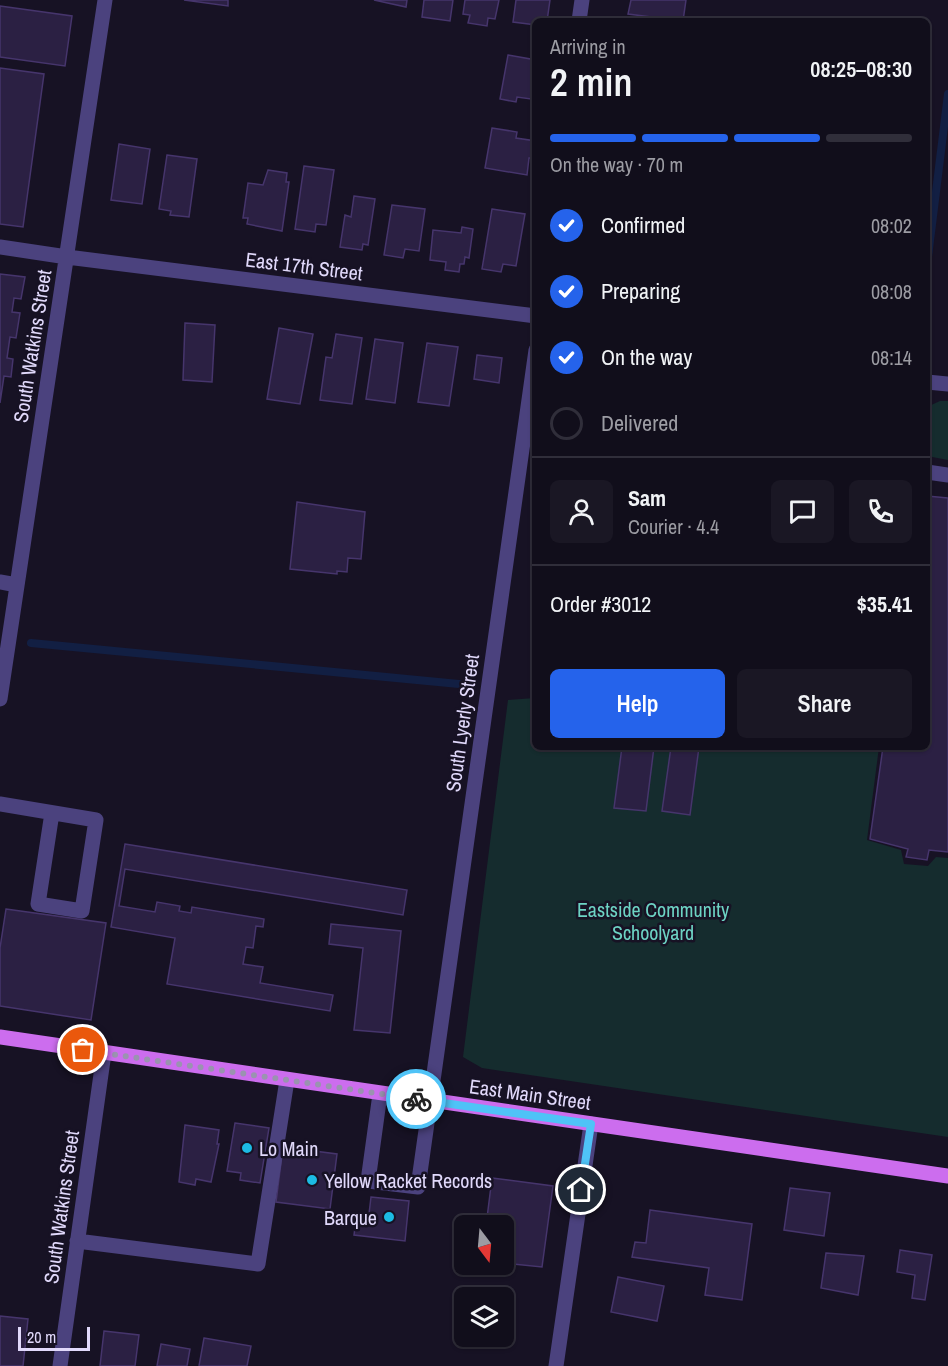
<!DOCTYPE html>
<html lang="en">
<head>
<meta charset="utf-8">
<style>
  body { margin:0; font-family:"Archivo Narrow",sans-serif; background:#1a1724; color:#f1f3f6; height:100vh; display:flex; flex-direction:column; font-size:22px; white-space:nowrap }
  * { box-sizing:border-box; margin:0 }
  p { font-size:20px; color:#9c9ca3 }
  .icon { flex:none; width:33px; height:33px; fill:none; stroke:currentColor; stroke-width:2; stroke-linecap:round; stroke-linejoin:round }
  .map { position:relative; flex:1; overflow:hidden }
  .side { position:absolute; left:532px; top:18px; width:398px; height:732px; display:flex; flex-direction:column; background:#110e1b; border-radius:9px; box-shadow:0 2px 4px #0004,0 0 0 2px #302e3a }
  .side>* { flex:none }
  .needle { width:39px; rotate:164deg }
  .fabs { position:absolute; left:454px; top:1215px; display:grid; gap:12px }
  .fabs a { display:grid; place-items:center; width:60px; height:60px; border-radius:9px; background:#110e1b; box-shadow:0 2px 4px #0004,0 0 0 2px #302e3a; font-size:30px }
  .scale { position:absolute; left:18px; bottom:15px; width:72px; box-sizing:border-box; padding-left:6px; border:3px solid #e1d9fb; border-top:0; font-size:16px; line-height:21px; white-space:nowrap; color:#e1d9fb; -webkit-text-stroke:4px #171224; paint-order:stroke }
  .pin { position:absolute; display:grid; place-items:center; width:51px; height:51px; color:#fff; margin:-26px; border:3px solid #fff; border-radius:50%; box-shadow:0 2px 6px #0007 }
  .courier { position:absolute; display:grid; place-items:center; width:60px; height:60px; margin:-30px; border:4px solid #4fc3f7; border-radius:50%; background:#fff; color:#222; box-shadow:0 2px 8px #0007 }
  .headline em { font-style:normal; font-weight:600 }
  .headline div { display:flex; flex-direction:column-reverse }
  .headline { display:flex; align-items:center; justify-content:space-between; height:102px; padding:0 18px }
  h1 { font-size:39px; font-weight:600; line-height:45px }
  .bar { display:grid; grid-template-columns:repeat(4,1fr); gap:9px 6px; align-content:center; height:72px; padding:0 18px }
  .bar i { height:8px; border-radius:4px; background:#302e3a }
  .bar .current { background:#2563eb }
  .bar p { grid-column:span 4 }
  .line { display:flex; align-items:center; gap:15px; padding:0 18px; border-top:2px solid #302e3a }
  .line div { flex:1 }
  .round { display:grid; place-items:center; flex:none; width:63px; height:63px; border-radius:9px; background:#1a1724 }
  ol { padding:0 18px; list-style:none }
  li { display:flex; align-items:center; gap:18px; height:66px }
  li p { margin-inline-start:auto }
  li .icon { padding:6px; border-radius:50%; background:#2563eb; color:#fff; stroke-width:4 }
  li:last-child { color:#9c9ca3 }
  li i { width:33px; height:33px; border:3px solid #302e3a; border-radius:50% }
  .button { display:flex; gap:12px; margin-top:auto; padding:12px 18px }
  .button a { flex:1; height:69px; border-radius:9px; background:#2563eb; color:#fff; font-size:24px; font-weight:600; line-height:69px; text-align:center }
  .button a+a { background:#1a1724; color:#f1f3f6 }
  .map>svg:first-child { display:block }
</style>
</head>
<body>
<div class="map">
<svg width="948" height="1366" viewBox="0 0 948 1366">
  <rect width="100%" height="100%" fill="#171224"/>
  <path fill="#152c2e" d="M940 401H948V460L927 456V407Z
    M535 698 536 747H879L867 840 901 850 904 864 928 866 936 857 948 858V1137L482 1068 463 1057 508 700Z"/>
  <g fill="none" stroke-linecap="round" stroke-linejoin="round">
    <path stroke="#121f43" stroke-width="8" d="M927 265 948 94
      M31 643 459 684"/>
  </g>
  <path fill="#2b2043" stroke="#46356c" stroke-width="1.5" d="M184 0H228V6Z
    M374 0H407L406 7Z
    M424 0H453L450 21 422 17Z
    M465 0H499L495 19 488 18 487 26 468 23 470 15 463 14Z
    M516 0H550L547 21H536V25L513 22Z
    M631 0H686L683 21 628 14Z
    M0 6 72 16 65 66 0 57Z
    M508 55 536 60V88H533L531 99 517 97 516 102 500 99Z
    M0 68 44 74 23 227 0 224Z
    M492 128 517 132 516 138 536 141V158H529L527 175 485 168Z
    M119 144 150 149 142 204 111 200Z
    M167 155 197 159 189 217 170 215 171 211 159 209Z
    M304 166 334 170 326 225 316 224 315 232 295 229Z
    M268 170 287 173 286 182H289L282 231 247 224 248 218H243L248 183 263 185Z
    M354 196 375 199 368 245 363 244 362 250 340 247 345 215 351 217Z
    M392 205 425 209 419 251 405 249 403 258 384 255Z
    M492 209 525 214 516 266 503 264 501 272 482 269Z
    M462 227 473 229 469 258 465 257 464 264H460L459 272 445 270 446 262 430 260 433 230 461 233Z
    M0 274 25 277 21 299 14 298 12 312 20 313 16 338 10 337 7 358 13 359 11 377 4 376 0 403Z
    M185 323 215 325 212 382 183 380Z
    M279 328 313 334 300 404 267 399Z
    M336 334 362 338 352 404 320 400 326 357 332 358Z
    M375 339 403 343 395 403 366 399Z
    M427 343 458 347 449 406 418 402Z
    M477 355 502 358 499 383 474 379Z
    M927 496 948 498V852L929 850 927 860 906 857 908 849 870 839 883 747H927Z
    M297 502 365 512 361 559 348 558 347 572 337 571V574L290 569Z
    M622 747H654L646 811 614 808Z
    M671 747H699L690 815 662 811Z
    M125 844 407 890 403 915 125 869 119 906 155 912 157 902 180 906 179 911 191 913 192 907 264 919 263 927 256 926 253 948 246 947 243 964 263 967 260 983 333 995 330 1011 167 984 175 938 111 927Z
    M6 909 106 923 91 1020 0 1006V948Z
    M331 924 401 931 390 1033 354 1030 363 948 329 944Z
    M235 1123 269 1128 260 1183 240 1180 241 1173 227 1171Z
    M185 1125 219 1130 217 1144H219L211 1182 196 1179 195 1185 179 1182Z
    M283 1147 337 1154 330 1209 276 1202Z
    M492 1178 553 1186 542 1267 504 1263V1226H486Z
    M790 1188 830 1193 824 1236 784 1230Z
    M371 1197 409 1201 405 1241 354 1235 357 1213 369 1214Z
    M650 1210 752 1224 742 1300 705 1295 709 1268 632 1257 635 1242 646 1243Z
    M900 1250 932 1255 925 1300 912 1298 915 1275 897 1272Z
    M826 1253 864 1256 858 1295 821 1288Z
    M618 1277 664 1286 657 1321 611 1312Z
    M0 1316 28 1319 23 1366H0Z
    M104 1331 139 1335 135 1366H100Z
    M204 1338 251 1346 247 1366H199Z
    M161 1344 190 1349 187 1366H157Z"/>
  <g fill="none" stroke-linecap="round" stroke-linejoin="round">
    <path stroke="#4b427e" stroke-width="15" d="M579 21 582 0
      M0 247 67 257 536 316
      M927 382 948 384
      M927 472 948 475
      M0 582 17 585
      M0 699 105 0
      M0 804 96 820 82 911 38 904 52 813
      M380 1094 368 1181 418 1187 536 350
      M77 1241 258 1264 287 1080
      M60 1366 104 1053
      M556 1366 591 1124"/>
    <path stroke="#cc6dee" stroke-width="15" d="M0 1037 948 1176"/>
  </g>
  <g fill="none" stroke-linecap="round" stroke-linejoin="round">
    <path stroke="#9a93b0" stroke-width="6" stroke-dasharray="0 10.8" d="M83 1050 416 1099"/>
    <path stroke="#4fc3f7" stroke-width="8" d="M416 1099 591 1124 581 1190"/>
  </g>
  <g fill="#1cbbe4" stroke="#171224" stroke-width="2">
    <circle cx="247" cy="1148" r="6"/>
    <circle cx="312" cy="1180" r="6"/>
    <circle cx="389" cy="1217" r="6"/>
  </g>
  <g text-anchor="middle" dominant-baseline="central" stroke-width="5" stroke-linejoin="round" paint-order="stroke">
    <g font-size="20" fill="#e1d9fb" stroke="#171224">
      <text transform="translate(304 266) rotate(7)">East 17th Street</text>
      <text transform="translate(32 346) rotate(-81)">South Watkins Street</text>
      <text transform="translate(462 723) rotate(-82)">South Lyerly Street</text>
      <text transform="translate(530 1094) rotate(8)">East Main Street</text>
      <text transform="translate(61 1207) rotate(-82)">South Watkins Street</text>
    </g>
    <g font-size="20" fill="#6dd3c4" stroke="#171224">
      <text x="653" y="909">Eastside Community<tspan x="653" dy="23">Schoolyard</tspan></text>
    </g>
    <g font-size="20" fill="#e1d9fb" stroke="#171224" text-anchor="start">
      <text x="259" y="1148">Lo Main</text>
      <text x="324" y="1180">Yellow Racket Records</text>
      <text x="377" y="1217" text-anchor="end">Barque</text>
    </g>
  </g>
</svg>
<div class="fabs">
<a><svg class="needle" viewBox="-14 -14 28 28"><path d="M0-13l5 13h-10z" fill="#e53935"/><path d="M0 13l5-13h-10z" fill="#9c9ca3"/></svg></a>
<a><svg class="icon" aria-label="layers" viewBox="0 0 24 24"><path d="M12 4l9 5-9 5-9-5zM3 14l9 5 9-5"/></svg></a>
</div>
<div class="scale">20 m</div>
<div class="pin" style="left:83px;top:1050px;background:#ea580c"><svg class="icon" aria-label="bag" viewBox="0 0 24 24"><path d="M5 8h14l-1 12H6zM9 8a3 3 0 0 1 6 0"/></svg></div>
<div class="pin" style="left:581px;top:1190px;background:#1f2937"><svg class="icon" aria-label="home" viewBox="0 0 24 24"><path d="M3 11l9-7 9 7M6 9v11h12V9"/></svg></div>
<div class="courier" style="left:416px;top:1099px"><svg class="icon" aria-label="bike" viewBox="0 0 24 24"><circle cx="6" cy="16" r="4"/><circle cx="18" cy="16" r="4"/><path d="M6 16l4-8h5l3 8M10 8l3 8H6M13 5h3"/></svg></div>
<section class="side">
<div class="headline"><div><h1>2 min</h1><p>Arriving in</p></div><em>08:25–08:30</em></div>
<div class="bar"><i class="current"></i><i class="current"></i><i class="current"></i><i></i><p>On the way · 70 m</p></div>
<ol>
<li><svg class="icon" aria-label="check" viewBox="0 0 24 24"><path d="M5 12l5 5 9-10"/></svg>Confirmed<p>08:02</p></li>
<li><svg class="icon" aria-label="check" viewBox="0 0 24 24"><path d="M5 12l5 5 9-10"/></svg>Preparing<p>08:08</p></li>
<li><svg class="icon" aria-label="check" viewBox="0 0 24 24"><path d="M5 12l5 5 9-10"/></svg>On the way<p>08:14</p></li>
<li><i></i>Delivered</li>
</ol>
<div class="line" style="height:108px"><a class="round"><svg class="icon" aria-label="person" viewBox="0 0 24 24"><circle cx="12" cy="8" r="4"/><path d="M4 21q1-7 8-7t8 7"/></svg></a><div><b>Sam</b><p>Courier · 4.4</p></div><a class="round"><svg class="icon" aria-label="chat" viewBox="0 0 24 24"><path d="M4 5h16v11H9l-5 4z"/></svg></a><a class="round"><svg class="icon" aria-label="phone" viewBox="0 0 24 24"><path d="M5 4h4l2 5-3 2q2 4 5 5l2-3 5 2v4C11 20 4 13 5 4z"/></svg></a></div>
<div class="line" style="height:78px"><div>Order #3012</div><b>$35.41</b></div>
<div class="button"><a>Help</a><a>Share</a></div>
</section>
</div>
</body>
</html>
